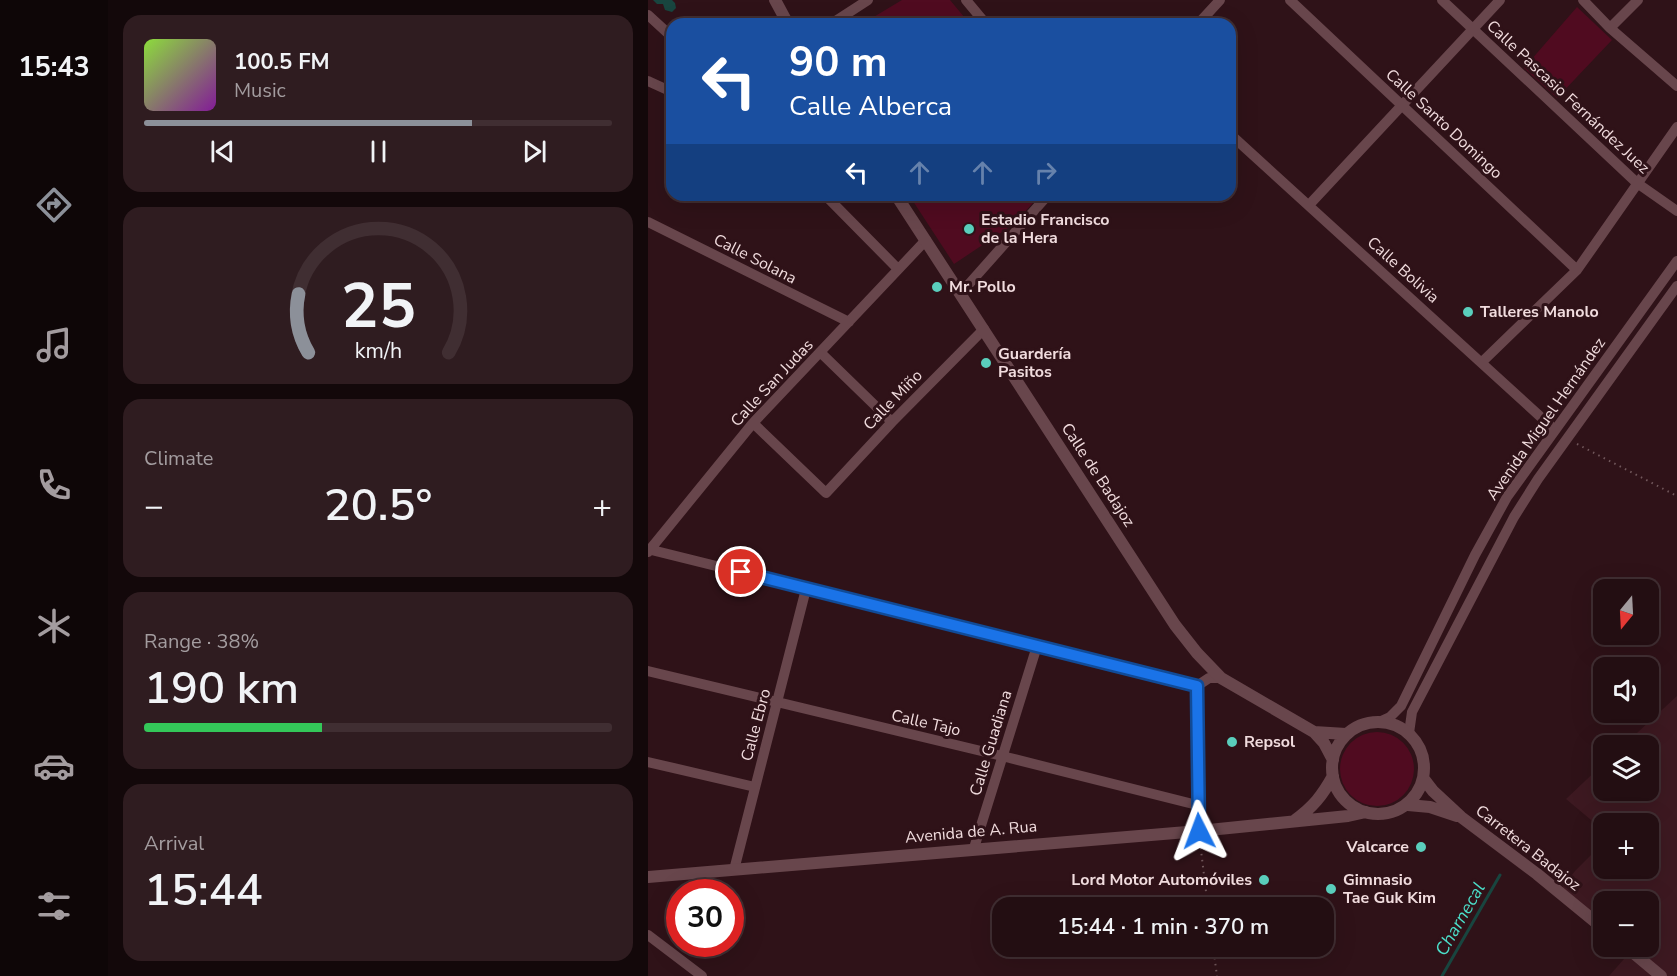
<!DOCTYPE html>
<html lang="en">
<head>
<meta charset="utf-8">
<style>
  body { margin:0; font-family:"Nunito Sans",sans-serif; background:#2f1c20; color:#f1f3f6; height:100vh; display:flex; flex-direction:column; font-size:22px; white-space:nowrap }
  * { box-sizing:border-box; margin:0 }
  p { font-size:20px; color:#a39c9f }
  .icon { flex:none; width:33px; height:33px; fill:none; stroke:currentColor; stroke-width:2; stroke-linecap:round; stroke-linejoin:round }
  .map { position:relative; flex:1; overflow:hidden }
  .side { display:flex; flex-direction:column; gap:15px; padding:15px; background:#13080a; width:540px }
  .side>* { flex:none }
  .top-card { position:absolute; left:18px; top:18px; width:570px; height:183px; border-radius:18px; box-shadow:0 6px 24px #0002,0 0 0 2px #402e32; background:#1a4fa0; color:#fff; overflow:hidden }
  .needle { width:39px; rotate:198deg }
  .fabs { position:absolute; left:945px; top:579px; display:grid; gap:12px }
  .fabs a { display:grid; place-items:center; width:66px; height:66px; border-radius:12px; background:#230e12; box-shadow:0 6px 24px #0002,0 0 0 2px #402e32; font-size:30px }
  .speed { position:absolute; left:18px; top:879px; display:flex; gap:12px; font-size:30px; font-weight:700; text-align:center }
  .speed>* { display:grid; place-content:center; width:78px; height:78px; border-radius:50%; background:#230e12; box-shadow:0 6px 24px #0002,0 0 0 2px #402e32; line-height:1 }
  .speed .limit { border:9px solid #d22; background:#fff; color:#111 }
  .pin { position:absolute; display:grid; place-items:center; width:51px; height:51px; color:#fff; margin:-26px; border:3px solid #fff; border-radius:50%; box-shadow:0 2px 6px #0007 }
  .me { position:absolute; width:66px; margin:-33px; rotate:357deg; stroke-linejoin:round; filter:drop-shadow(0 0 4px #0008) }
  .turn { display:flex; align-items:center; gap:21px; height:126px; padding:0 24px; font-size:27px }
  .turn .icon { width:78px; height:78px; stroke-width:2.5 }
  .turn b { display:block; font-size:42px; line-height:51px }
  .lanes { display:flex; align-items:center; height:57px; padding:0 24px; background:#0003; justify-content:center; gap:30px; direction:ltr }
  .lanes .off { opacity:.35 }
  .big { font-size:45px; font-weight:600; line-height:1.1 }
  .side .widget { flex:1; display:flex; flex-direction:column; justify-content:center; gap:9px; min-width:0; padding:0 21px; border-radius:18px; background:#2f1c20 }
  .side .dial { align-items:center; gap:0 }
  .dial svg { height:156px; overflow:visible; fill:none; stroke:#402e32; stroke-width:7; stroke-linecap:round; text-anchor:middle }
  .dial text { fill:#f1f3f6; stroke:none }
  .song { display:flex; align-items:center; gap:18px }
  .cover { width:72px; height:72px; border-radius:9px; background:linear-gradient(135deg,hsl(90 70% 55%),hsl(290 70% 35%)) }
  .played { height:6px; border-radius:3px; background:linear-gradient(90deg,#8c9099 70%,#402e32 70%) }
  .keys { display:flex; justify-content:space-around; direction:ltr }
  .heat { display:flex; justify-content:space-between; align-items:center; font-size:33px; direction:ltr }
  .charge { height:9px; border-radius:4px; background:linear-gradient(90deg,#34c759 38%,#402e32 0) }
  .trip { position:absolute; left:344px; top:897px; width:342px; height:60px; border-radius:18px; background:#230e12; box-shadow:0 6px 24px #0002,0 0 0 2px #402e32; font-weight:600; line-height:60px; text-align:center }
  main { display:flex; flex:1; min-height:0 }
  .tabs { display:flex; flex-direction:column; width:108px; justify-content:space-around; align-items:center; background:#0e0607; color:#a39c9f }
  .tabs .icon { width:42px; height:42px }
  .tabs .selected { color:#8c9099 }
  .tabs b { font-size:27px; color:#f1f3f6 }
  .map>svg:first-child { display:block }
  .built { fill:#3d1921 }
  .green { fill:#500b20 }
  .water { fill:#18453f }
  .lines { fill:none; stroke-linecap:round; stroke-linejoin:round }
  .stream { stroke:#18453f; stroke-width:3 }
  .path { stroke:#71575b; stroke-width:2; stroke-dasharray:1.5 4.5; stroke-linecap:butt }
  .minor { stroke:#68464c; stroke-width:10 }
  .tertiary { stroke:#68464c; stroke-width:12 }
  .route-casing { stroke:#114b97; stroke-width:15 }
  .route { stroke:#1a73e8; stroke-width:10 }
  .poi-dot { fill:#5acebc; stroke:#2f1218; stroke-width:2 }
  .labels { text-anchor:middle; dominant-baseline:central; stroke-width:6; stroke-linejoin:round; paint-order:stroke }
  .street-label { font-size:16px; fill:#f1dcde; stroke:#2f1218 }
  .poi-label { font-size:16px; font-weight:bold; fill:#f1dcde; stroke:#2f1218; text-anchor:start }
  .water-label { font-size:18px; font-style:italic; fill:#4bddc8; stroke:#2f1218 }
</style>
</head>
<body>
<main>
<nav class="tabs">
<b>15:43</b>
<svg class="icon selected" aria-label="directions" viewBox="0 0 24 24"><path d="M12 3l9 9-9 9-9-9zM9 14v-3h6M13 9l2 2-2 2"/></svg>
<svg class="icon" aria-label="music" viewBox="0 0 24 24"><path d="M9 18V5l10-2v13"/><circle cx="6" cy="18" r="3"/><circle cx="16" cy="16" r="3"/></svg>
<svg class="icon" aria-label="phone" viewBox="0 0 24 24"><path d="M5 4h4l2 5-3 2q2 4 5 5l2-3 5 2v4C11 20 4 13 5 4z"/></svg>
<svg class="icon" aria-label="climate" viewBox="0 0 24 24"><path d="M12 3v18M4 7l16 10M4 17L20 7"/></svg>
<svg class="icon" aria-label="car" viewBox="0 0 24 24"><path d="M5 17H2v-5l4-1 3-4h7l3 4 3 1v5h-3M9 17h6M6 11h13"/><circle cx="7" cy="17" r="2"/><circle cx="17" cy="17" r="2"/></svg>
<svg class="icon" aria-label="filters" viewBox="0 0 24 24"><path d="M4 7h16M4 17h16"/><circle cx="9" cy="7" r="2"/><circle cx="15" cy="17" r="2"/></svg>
</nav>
<section class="side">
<div class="widget">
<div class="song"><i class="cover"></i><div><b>100.5 FM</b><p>Music</p></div></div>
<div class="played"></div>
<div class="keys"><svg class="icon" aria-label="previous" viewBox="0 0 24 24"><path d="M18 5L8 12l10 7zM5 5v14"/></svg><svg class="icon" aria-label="pause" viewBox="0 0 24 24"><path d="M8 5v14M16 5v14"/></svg><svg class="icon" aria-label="next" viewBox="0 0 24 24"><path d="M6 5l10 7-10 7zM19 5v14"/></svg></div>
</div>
<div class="widget dial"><svg viewBox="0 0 100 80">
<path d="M14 69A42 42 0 1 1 86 69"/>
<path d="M14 69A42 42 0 0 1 9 39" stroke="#8c9099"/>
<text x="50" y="56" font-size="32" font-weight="700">25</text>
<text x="50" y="72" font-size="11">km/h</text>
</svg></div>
<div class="widget"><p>Climate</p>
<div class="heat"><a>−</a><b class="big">20.5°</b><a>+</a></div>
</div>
<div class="widget"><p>Range · 38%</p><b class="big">190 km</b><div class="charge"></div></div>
<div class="widget"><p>Arrival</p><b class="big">15:44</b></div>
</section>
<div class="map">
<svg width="1029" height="976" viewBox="0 0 1029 976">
  <rect width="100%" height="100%" fill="#2f1218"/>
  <!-- built -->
  <path class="built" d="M1029 696V976H961L983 951 978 947 1000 946V902H956L955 928 911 892 927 871 955 843 956 868H1000V824H956L955 830 918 799 955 764 956 790H1000V746L976 745Z"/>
  <!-- green -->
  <path class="green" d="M254 0H302L322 24H214Z
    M929 7 964 40 909 98 876 68Z
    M261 195H392L366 224 306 264Z
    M692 769a37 37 0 1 1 74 0a37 37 0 1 1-74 0Z"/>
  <!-- water -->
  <path class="water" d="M5 0H24L27 3 28 8 24 12 17 10 15 4H9Z"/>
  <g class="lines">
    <!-- stream -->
    <path class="stream" d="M794 976 852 875"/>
    <!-- path -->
    <path class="path" d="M929 444 1029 496
      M552 842 560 908
      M565 946 569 976"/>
    <!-- minor -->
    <path class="minor" d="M318 0 338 24
      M642 0 929 270
      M794 0 989 183 1029 211
      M935 0 962 28 1029 86
      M0 15 24 37
      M183 24 220 0
      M550 24 572 0
      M962 28 990 0
      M0 81 24 92
      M582 134 907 430
      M177 195 249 268
      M661 205 852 0
      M0 222 201 322
      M313 293 400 195
      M172 352 244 422
      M834 362 929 270 1029 127
      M105 423 178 493 244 422 336 329
      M0 549 549 686 561 678H573
      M0 552 105 423 278 240
      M0 671 354 756 549 805
      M549 686 551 831
      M731 722 742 717 753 706 827 555 859 497 1029 261
      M761 733 764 712 866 517 890 479 1029 286
      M0 762 107 787
      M326 848 389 646
      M86 870 158 589
      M0 935 54 976"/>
    <!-- tertiary -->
    <path class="tertiary" d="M127 0 140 24
      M248 195 527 625 549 653 573 678 666 732 676 743 685 760
      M684 768a46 46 0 1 1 92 0a46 46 0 1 1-92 0Z
      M666 732 698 734
      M775 778 785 791 813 817 889 874 956 929
      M760 805 782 807 809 816
      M647 820C665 807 674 796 685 776
      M0 877 551 831 700 816 718 812
      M977 946 1013 976"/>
  </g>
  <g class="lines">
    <defs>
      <path id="route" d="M93 572 549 686 551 831"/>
    </defs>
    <!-- route casing -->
    <use href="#route" class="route-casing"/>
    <!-- route -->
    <use href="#route" class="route"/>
  </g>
  <!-- markers -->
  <g class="poi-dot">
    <circle cx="321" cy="229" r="6"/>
    <circle cx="289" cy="287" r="6"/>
    <circle cx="820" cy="312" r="6"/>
    <circle cx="338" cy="363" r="6"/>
    <circle cx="584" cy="742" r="6"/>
    <circle cx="773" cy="847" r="6"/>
    <circle cx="616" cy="880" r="6"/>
    <circle cx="683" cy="889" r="6"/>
  </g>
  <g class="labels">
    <!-- street labels -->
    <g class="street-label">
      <text transform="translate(920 97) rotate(43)">Calle Pascasio Fernández Juez</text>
      <text transform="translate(796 124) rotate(43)">Calle Santo Domingo</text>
      <text transform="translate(107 259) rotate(27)">Calle Solana</text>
      <text transform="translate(755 270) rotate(42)">Calle Bolivia</text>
      <text transform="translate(124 383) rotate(-47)">Calle San Judas</text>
      <text transform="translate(245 400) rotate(-46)">Calle Miño</text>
      <text transform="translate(898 419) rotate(-55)">Avenida Miguel Hernández</text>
      <text transform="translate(450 475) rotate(57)">Calle de Badajoz</text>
      <text transform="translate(278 723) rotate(13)">Calle Tajo</text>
      <text transform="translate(108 725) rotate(-75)">Calle Ebro</text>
      <text transform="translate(343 743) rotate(-73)">Calle Guadiana</text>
      <text transform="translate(323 832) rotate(-5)">Avenida de A. Rua</text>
      <text transform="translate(880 848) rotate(38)">Carretera Badajoz</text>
    </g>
    <!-- poi labels -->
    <g class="poi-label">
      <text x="333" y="220">Estadio Francisco<tspan x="333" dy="18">de la Hera</tspan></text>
      <text x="301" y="287">Mr. Pollo</text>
      <text x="832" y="312">Talleres Manolo</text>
      <text x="350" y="354">Guardería<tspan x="350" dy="18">Pasitos</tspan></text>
      <text x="596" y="742">Repsol</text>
      <text x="761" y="847" text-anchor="end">Valcarce</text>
      <text x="604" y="880" text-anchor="end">Lord Motor Automóviles</text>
      <text x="695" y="880">Gimnasio<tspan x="695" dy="18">Tae Guk Kim</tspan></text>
    </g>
    <!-- water labels -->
    <g class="water-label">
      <text transform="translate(812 919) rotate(-60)">Charnecal</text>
    </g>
  </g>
</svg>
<div class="fabs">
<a><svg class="needle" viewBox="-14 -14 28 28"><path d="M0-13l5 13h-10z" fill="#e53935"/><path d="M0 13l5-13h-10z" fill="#a39c9f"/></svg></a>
<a><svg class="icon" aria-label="sound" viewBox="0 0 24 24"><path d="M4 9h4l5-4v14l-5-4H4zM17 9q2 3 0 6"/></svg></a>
<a><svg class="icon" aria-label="layers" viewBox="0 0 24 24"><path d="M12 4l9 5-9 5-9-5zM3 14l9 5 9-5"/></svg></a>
<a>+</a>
<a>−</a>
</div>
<div class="speed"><div class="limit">30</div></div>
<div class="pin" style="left:93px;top:572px;background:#d93025"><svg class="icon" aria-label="arrive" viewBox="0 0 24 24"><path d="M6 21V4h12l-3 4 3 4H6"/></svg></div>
<svg class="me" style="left:551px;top:831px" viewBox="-20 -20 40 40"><path d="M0-17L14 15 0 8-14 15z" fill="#1a73e8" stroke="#fff" stroke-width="4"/></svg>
<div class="trip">15:44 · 1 min · 370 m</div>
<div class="top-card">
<div class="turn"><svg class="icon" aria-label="left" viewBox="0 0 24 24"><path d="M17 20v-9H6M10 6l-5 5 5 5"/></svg><div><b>90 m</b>Calle Alberca</div></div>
<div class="lanes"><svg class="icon" aria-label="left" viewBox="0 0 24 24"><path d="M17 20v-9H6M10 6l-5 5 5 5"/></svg><svg class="icon off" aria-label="ahead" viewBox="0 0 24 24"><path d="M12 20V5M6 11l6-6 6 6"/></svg><svg class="icon off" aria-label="ahead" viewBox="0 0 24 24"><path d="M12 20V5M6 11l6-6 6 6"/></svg><svg class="icon off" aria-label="right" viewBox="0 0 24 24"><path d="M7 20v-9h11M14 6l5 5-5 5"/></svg></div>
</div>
</div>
</main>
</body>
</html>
